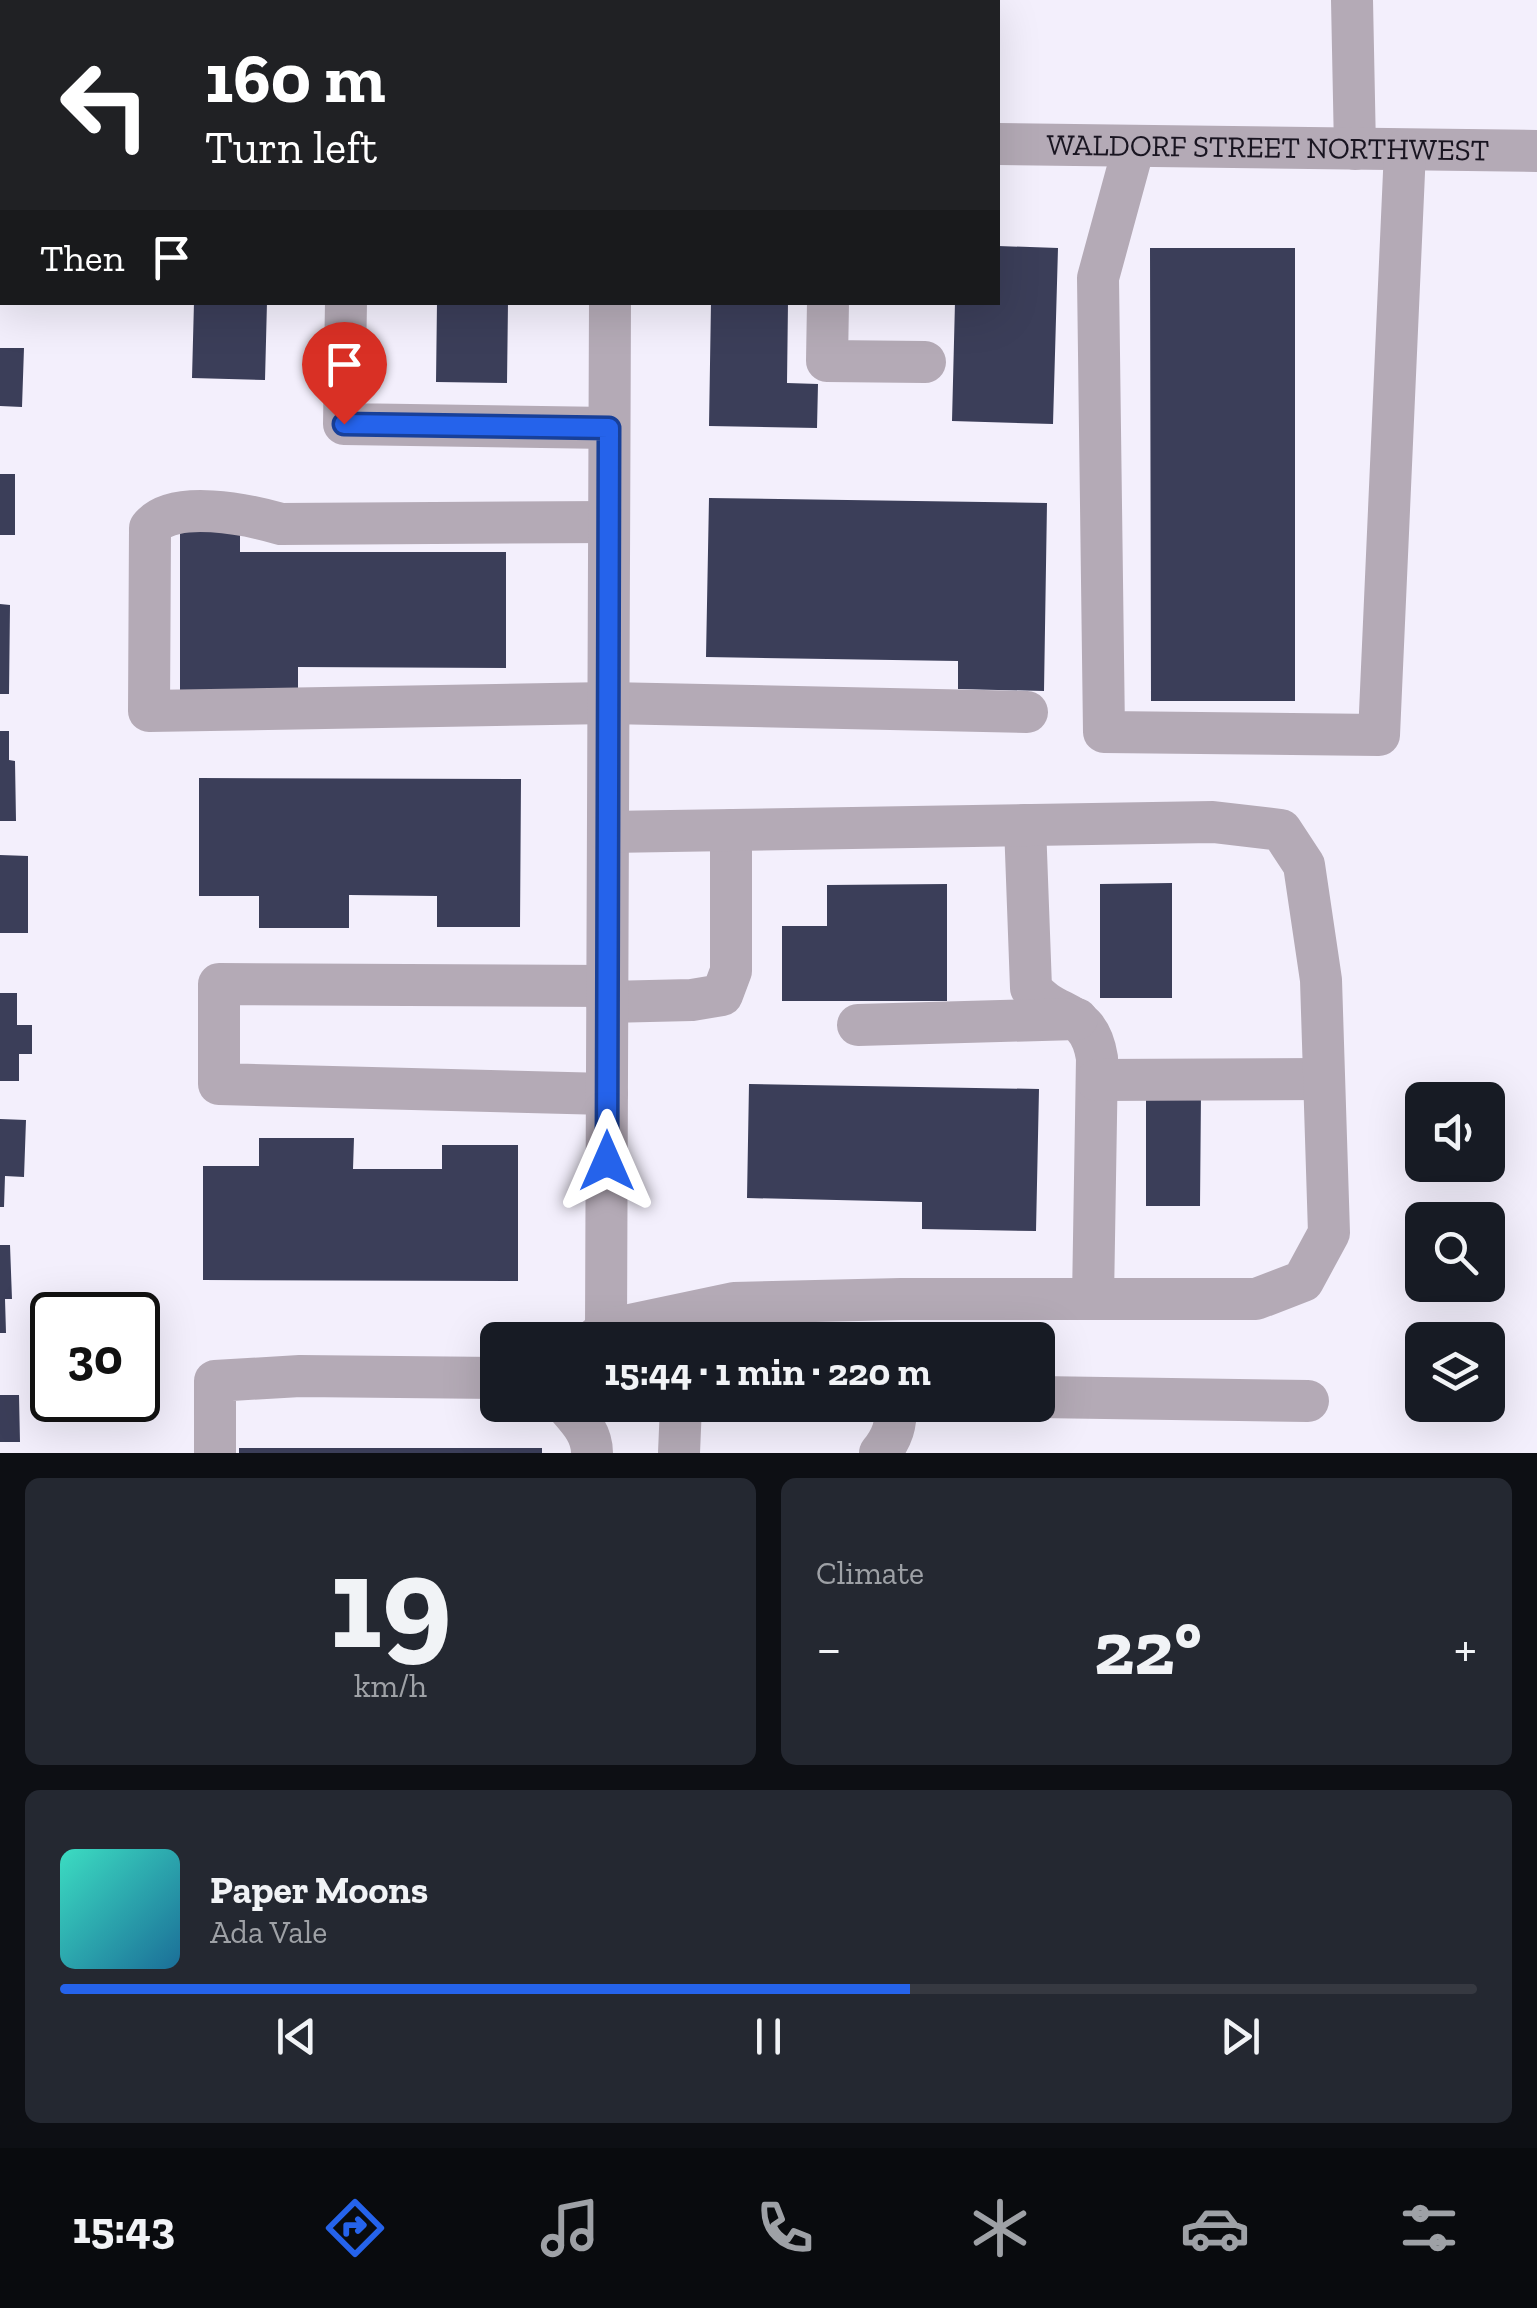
<!DOCTYPE html>
<html lang="en">
<head>
<meta charset="utf-8">
<style>
  body { margin:0; font-family:"Zilla Slab",serif; background:#242831; color:#f1f3f6; height:100vh; display:flex; flex-direction:column; font-size:38px; white-space:nowrap }
  * { box-sizing:border-box; margin:0 }
  p { font-size:32px; color:#9ea1a6 }
  .icon { flex:none; width:55px; height:55px; fill:none; stroke:currentColor; stroke-width:2; stroke-linecap:round; stroke-linejoin:round }
  .map { position:relative; height:1453px; overflow:hidden }
  .side { display:flex; flex-direction:column; gap:25px; padding:25px; background:#0d0f14; flex:1 }
  .side>* { flex:none }
  .top-card { position:absolute; left:0px; top:0px; width:1000px; height:305px; box-shadow:0 10px 40px #0002; background:#202124; color:#fff; overflow:hidden }
  .tools { position:absolute; left:1405px; top:1082px; display:grid; gap:20px }
  .tools a { display:grid; place-items:center; width:100px; height:100px; border-radius:15px; background:#171b24; box-shadow:0 10px 40px #0002; font-size:50px }
  .speed { position:absolute; left:30px; top:1292px; display:flex; gap:20px; font-size:50px; font-weight:700; text-align:center }
  .speed>* { display:grid; place-content:center; width:130px; height:130px; border-radius:50%; background:#171b24; box-shadow:0 10px 40px #0002; line-height:1 }
  .speed .limit { border:5px solid #111; border-radius:15px; background:#fff; color:#111 }
  .pin { position:absolute; display:grid; place-items:center; width:85px; height:85px; color:#fff; margin:-102px -42px; border-radius:50% 50% 50% 0; rotate:-45deg; box-shadow:0 0 10px #0007 }
  .pin .icon { rotate:45deg }
  .me { position:absolute; width:110px; margin:-55px; rotate:0deg; stroke-linejoin:round; filter:drop-shadow(0 0 8px #0008) }
  .turn { display:flex; align-items:center; gap:35px; height:210px; padding:0 40px; font-size:45px }
  .turn .icon { width:130px; height:130px; stroke-width:2.5 }
  .turn b { display:block; font-size:70px; line-height:85px }
  .then { display:flex; align-items:center; height:95px; padding:0 40px; background:#0003; gap:20px; font-size:38px }
  .big { font-size:75px; font-weight:700; line-height:1.1 }
  .side .card { flex:1; display:flex; flex-direction:column; justify-content:center; gap:15px; min-width:0; padding:0 35px; border-radius:15px; background:#242831 }
  .side .dial { align-items:center; gap:0 }
  .dial b { font-size:130px; line-height:1 }
  .song { display:flex; align-items:center; gap:30px }
  .cover { width:120px; height:120px; border-radius:15px; background:linear-gradient(135deg,hsl(170 70% 55%),hsl(200 70% 35%)) }
  .played { height:10px; border-radius:5px; background:linear-gradient(90deg,#2563eb 60%,#363941 60%) }
  .keys { display:flex; justify-content:space-around; direction:ltr }
  .heat { display:flex; justify-content:space-between; align-items:center; font-size:55px; direction:ltr }
  .side .tiles { flex:1; display:grid; gap:25px; grid-template-columns:1fr 1fr }
  .card:last-child { grid-column:span 2 }
  .trip { position:absolute; left:480px; top:1322px; width:575px; height:100px; border-radius:15px; background:#171b24; box-shadow:0 10px 40px #0002; font-weight:700; line-height:100px; text-align:center }
  .tab-bar { display:flex; height:160px; justify-content:space-around; align-items:center; background:#090b0e; color:#9ea1a6 }
  .tab-bar .icon { width:70px; height:70px }
  .tab-bar .current { color:#2563eb }
  .tab-bar b { font-size:45px; color:#f1f3f6 }
  .map>svg:first-child { display:block }
  .building { fill:#3b3e59 }
  .lines { fill:none; stroke-linecap:round; stroke-linejoin:round }
  .path { stroke:#9f9ba8; stroke-width:5; stroke-dasharray:8 8; stroke-linecap:butt }
  .minor { stroke:#b4aab6; stroke-width:42 }
  .route-casing { stroke:#184099; stroke-width:25 }
  .route { stroke:#2563eb; stroke-width:18 }
  .labels { text-anchor:middle; dominant-baseline:central; stroke-width:10; stroke-linejoin:round; paint-order:stroke }
  .street-label { font-size:30px; fill:#191521; stroke:#f3effc }
</style>
</head>
<body>
<div class="map">
<svg width="1537" height="1453" viewBox="0 0 1537 1453">
  <rect width="100%" height="100%" fill="#f3effc"/>
  <!-- building -->
  <path class="building" d="M998 246 1058 248 1053 424 952 421 955 302H998Z
    M1150 248H1295V701H1151Z
    M194 302H267L265 380 192 378Z
    M437 302H508L507 383 436 382Z
    M711 302H788L787 383 818 384 817 428 709 426Z
    M0 348H24L22 407 0 406Z
    M0 474H15V535H0Z
    M709 498 1047 503 1044 691 958 689V661L706 657Z
    M180 524H240V552H506V668L298 667V690H180Z
    M0 604 10 605 9 694H0Z
    M0 731H9V760L15 761 16 821H0Z
    M199 778 521 779 520 927H437V896L349 895V928H259V896H199Z
    M0 855 28 856V933H0Z
    M1172 883V998H1100V884Z
    M947 884V1001H782V926H827V885Z
    M0 993H17V1025H32V1054H19V1081H0Z
    M749 1084 1039 1089 1036 1231 922 1229V1202L747 1198Z
    M1146 1092H1201L1200 1206H1146Z
    M0 1119 26 1120 24 1177 5 1176 4 1207H0Z
    M259 1138H354L353 1169H442V1145H518V1281L203 1280V1166H259Z
    M0 1245H10L12 1299H5L6 1333H0Z
    M0 1395H19L20 1442H0Z
    M239 1448H542V1453H239Z"/>
  <g class="lines">
    <!-- path -->
    <path class="path" d="M271 2V0"/>
    <!-- minor -->
    <g class="minor">
      <path d="M1352 0 1355 149"/>
      <path d="M916 2 917 0"/>
      <path d="M0 126H2"/>
      <path id="s1" d="M998 144 1537 151"/>
      <path d="M1134 146 1098 278 1104 732 1379 735 1405 150"/>
      <path d="M346 302 344 424 609 428"/>
      <path d="M828 302 827 361 925 362"/>
      <path d="M609 522 281 524C250 515 172 498 150 528L149 711 608 703 1027 712"/>
      <path d="M1025 825 1031 988C1054 1020 1089 1006 1097 1058L1093 1299"/>
      <path d="M607 1002 692 1000 722 995 731 971V830"/>
      <path d="M858 1025 1077 1019"/>
      <path d="M1097 1080 1324 1079"/>
      <path d="M607 1094 219 1084V984L608 986"/>
      <path d="M606 1330 610 302"/>
      <path d="M594 1340 606 1330 734 1303 901 1299H1256L1303 1281 1329 1233 1321 980 1304 865 1281 830 1213 822 608 832"/>
      <path d="M1038 1397 1308 1401"/>
      <path d="M566 1405C579 1420 592 1433 592 1453"/>
      <path d="M215 1453V1381L300 1376 498 1378"/>
      <path d="M679 1453 681 1405"/>
      <path d="M880 1453C893 1437 896 1425 896 1405"/>
    </g>
  </g>
  <g class="lines">
    <defs>
      <path id="route" d="M344 424 609 428 607 1161"/>
    </defs>
    <!-- route casing -->
    <use href="#route" class="route-casing"/>
    <!-- route -->
    <use href="#route" class="route"/>
  </g>
  <g class="labels">
    <!-- street labels -->
    <g class="street-label">
      <text stroke="none"><textPath href="#s1" startOffset="270">WALDORF STREET NORTHWEST</textPath></text>
    </g>
  </g>
</svg>
<div class="tools">
<a><svg class="icon" aria-label="sound" viewBox="0 0 24 24"><path d="M4 9h4l5-4v14l-5-4H4zM17 9q2 3 0 6"/></svg></a>
<a><svg class="icon" aria-label="search" viewBox="0 0 24 24"><circle cx="10" cy="10" r="6"/><path d="M15 15l6 6"/></svg></a>
<a><svg class="icon" aria-label="layers" viewBox="0 0 24 24"><path d="M12 4l9 5-9 5-9-5zM3 14l9 5 9-5"/></svg></a>
</div>
<div class="speed"><div class="limit">30</div></div>
<div class="pin" style="left:344px;top:424px;background:#d93025"><svg class="icon" aria-label="arrive" viewBox="0 0 24 24"><path d="M6 21V4h12l-3 4 3 4H6"/></svg></div>
<svg class="me" style="left:607px;top:1161px" viewBox="-20 -20 40 40"><path d="M0-17L14 15 0 8-14 15z" fill="#2563eb" stroke="#fff" stroke-width="4"/></svg>
<div class="trip">15:44 · 1 min · 220 m</div>
<div class="top-card">
<div class="turn"><svg class="icon" aria-label="left" viewBox="0 0 24 24"><path d="M17 20v-9H6M10 6l-5 5 5 5"/></svg><div><b>160 m</b>Turn left</div></div>
<div class="then">Then<svg class="icon" aria-label="arrive" viewBox="0 0 24 24"><path d="M6 21V4h12l-3 4 3 4H6"/></svg></div>
</div>
</div>
<section class="side">
<div class="tiles">
<div class="card dial"><b>19</b><p>km/h</p></div>
<div class="card"><p>Climate</p>
<div class="heat"><a>−</a><b class="big">22°</b><a>+</a></div>
</div>
<div class="card">
<div class="song"><i class="cover"></i><div><b>Paper Moons</b><p>Ada Vale</p></div></div>
<div class="played"></div>
<div class="keys"><svg class="icon" aria-label="previous" viewBox="0 0 24 24"><path d="M18 5L8 12l10 7zM5 5v14"/></svg><svg class="icon" aria-label="pause" viewBox="0 0 24 24"><path d="M8 5v14M16 5v14"/></svg><svg class="icon" aria-label="next" viewBox="0 0 24 24"><path d="M6 5l10 7-10 7zM19 5v14"/></svg></div>
</div>
</div>
</section>
<nav class="tab-bar">
<b>15:43</b>
<svg class="icon current" aria-label="directions" viewBox="0 0 24 24"><path d="M12 3l9 9-9 9-9-9zM9 14v-3h6M13 9l2 2-2 2"/></svg>
<svg class="icon" aria-label="music" viewBox="0 0 24 24"><path d="M9 18V5l10-2v13"/><circle cx="6" cy="18" r="3"/><circle cx="16" cy="16" r="3"/></svg>
<svg class="icon" aria-label="phone" viewBox="0 0 24 24"><path d="M5 4h4l2 5-3 2q2 4 5 5l2-3 5 2v4C11 20 4 13 5 4z"/></svg>
<svg class="icon" aria-label="climate" viewBox="0 0 24 24"><path d="M12 3v18M4 7l16 10M4 17L20 7"/></svg>
<svg class="icon" aria-label="car" viewBox="0 0 24 24"><path d="M5 17H2v-5l4-1 3-4h7l3 4 3 1v5h-3M9 17h6M6 11h13"/><circle cx="7" cy="17" r="2"/><circle cx="17" cy="17" r="2"/></svg>
<svg class="icon" aria-label="filters" viewBox="0 0 24 24"><path d="M4 7h16M4 17h16"/><circle cx="9" cy="7" r="2"/><circle cx="15" cy="17" r="2"/></svg>
</nav>
</body>
</html>
